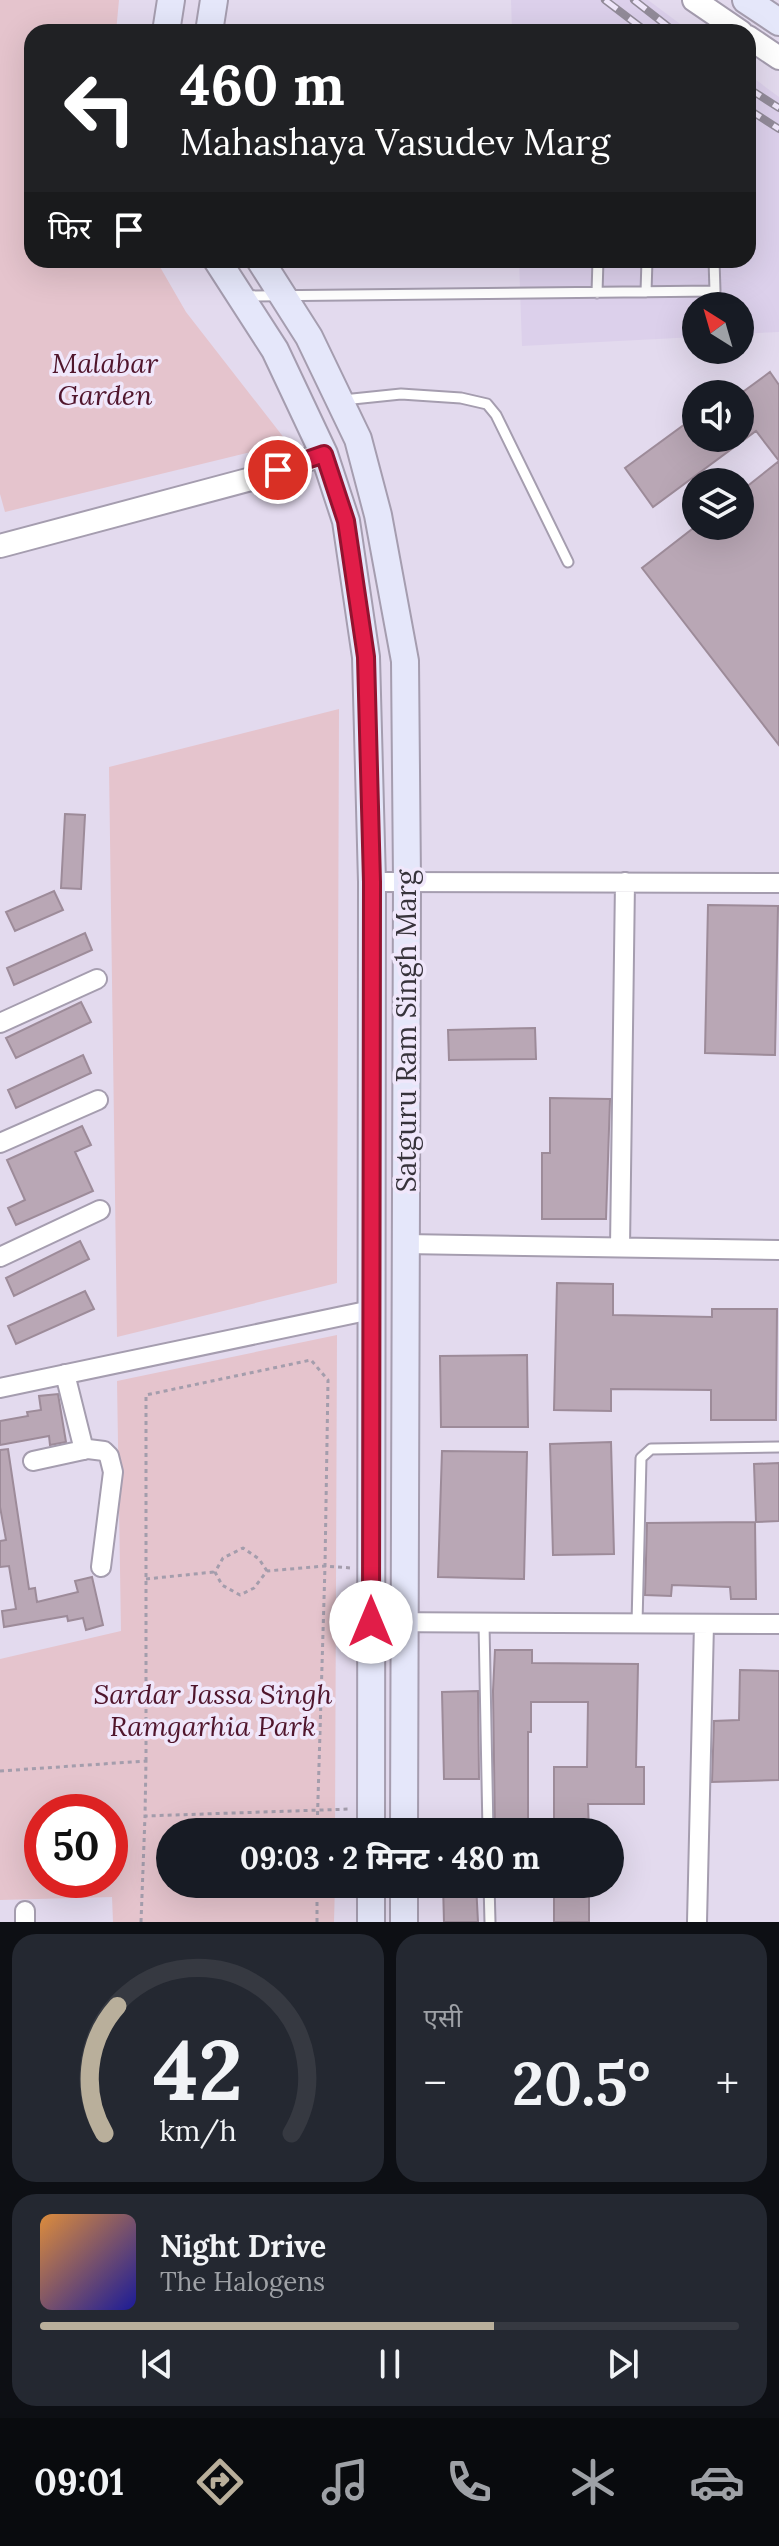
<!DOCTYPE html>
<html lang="hi">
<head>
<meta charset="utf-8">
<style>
  body { margin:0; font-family:Lora,"Noto Sans Devanagari",serif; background:#242831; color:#f1f3f6; height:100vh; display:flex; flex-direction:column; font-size:30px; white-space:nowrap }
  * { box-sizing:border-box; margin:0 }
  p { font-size:26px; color:#9ea1a6 }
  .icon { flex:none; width:44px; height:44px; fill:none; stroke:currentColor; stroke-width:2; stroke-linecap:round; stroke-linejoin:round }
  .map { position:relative; height:1922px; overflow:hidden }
  .panel { display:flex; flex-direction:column; gap:12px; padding:12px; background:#0d0f14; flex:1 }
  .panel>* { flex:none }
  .banner { position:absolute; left:24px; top:24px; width:732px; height:244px; border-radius:24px; box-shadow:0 8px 32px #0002; background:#202124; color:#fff; overflow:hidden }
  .needle { width:52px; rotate:323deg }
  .tools { position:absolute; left:682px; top:292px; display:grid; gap:16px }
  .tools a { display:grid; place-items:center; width:72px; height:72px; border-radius:50%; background:#171b24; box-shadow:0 8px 32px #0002; font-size:40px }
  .speed { position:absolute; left:24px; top:1794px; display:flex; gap:16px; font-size:40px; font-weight:700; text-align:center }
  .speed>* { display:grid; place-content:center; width:104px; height:104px; border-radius:50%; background:#171b24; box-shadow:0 8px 32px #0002; line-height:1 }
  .speed .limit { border:12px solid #d22; background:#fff; color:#111 }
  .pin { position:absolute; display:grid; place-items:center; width:68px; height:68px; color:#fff; margin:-34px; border:4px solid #fff; border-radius:50%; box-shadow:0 2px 8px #0007 }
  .me { position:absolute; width:88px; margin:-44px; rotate:0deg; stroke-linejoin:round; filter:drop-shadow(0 0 6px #0008) }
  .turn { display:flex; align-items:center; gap:28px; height:168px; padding:0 24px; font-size:36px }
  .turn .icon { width:104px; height:104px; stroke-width:2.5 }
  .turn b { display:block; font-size:56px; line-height:68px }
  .then { display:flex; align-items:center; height:76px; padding:0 24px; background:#0003; gap:16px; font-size:30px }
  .big { font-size:60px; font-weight:700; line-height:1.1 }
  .panel .card { flex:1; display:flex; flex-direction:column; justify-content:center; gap:12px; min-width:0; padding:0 28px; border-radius:24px; background:#242831 }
  .panel .dial { align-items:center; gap:0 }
  .dial svg { height:208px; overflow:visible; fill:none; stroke:#363941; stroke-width:7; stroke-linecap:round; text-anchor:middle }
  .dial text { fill:#f1f3f6; stroke:none }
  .song { display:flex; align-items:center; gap:24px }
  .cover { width:96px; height:96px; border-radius:12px; background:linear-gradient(135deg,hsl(30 70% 55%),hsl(240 70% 35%)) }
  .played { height:8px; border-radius:4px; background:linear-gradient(90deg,#b9af9b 65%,#363941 65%) }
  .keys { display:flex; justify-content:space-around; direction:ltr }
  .heat { display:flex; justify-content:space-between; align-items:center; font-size:44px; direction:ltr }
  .panel .tiles { flex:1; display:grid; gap:12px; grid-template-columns:1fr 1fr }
  .card:last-child { grid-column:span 2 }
  .trip { position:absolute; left:156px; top:1818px; width:468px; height:80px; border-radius:40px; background:#171b24; box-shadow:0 8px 32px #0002; font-weight:700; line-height:80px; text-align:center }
  .menu { display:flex; height:128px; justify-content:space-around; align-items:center; background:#090b0e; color:#9ea1a6 }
  .menu .icon { width:56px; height:56px }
  .menu .on { color:#b9af9b }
  .menu b { font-size:36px; color:#f1f3f6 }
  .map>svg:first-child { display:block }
  .built { fill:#dcd0eb }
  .green { fill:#e5c4cd; fill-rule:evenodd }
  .building { fill:#b9a7b5; stroke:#9d8b99; stroke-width:2 }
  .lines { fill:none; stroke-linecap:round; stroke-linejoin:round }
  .service-casing { stroke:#a59daf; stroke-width:13 }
  .minor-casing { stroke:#a59daf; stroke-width:22 }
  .tertiary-casing { stroke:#a59daf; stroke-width:26 }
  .secondary-casing { stroke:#a59daf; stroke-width:30 }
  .path { stroke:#a49dac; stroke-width:3; stroke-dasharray:4 4; stroke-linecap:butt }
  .service { stroke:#fff; stroke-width:9 }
  .minor { stroke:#fff; stroke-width:18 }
  .tertiary { stroke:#fff; stroke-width:22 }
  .secondary { stroke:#e5e7fa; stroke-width:26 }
  .rail-casing { stroke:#928b99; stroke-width:8 }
  .rail { stroke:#f0e7fb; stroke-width:5; stroke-dasharray:15; stroke-linecap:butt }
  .route-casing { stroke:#92132f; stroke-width:20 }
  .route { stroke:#e11d48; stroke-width:14 }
  .labels { text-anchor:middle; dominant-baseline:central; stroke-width:7; stroke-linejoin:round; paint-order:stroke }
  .park-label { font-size:28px; font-style:italic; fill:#50152c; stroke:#f0e7fb }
  .street-label { font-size:28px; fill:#37333b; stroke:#f0e7fb }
</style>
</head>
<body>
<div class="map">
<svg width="779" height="1922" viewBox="0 0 779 1922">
  <rect width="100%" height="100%" fill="#e3daee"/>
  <!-- built -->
  <path class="built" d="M511 0H648L691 32H512Z
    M748 74 779 97V332L740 334V306H696V337L522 346 519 260H748Z"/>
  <!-- green -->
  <path class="green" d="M0 0H119L116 32H32V260H156L186 312 288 443 5 512 0 494Z
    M339 709 337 1283 117 1337 109 767Z
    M337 1335 335 1832H170V1884H335L334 1922H113L112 1897 0 1900V1659L121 1631 117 1381ZM42 1812H110V1880H42Z"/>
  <!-- building -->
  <path class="building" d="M770 372 779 385V745L642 568 696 526H740V492L779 461 756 431 653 507 625 468 696 416V438H740V394Z
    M65 814 85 815 81 889 61 888Z
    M54 891 63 910 15 931 6 912Z
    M708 905 778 906 775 1055 705 1053Z
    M85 933 92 950 14 985 7 968Z
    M81 1002 91 1022 16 1058 6 1038Z
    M535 1028 536 1059 449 1060 448 1030Z
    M83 1055 91 1073 16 1108 8 1090Z
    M550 1098 610 1099 606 1219H542V1153H550Z
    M82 1126 91 1145 75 1152 93 1191 16 1225 8 1208 25 1200 7 1160Z
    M80 1241 89 1259 14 1296 6 1278Z
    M557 1283 613 1284V1315L712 1317V1309H777L776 1420H711V1390L611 1389V1411L554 1410Z
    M85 1291 94 1309 16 1344 8 1326Z
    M527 1355 528 1427H441L440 1356Z
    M58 1394 66 1442 50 1445 49 1436 0 1445V1421L28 1416 27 1412 41 1410 39 1396Z
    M611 1442 614 1554 553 1555 550 1444Z
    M8 1449 29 1589 35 1588 37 1602 78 1592 75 1581 92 1577 103 1625 86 1630 83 1618 68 1621 67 1616 4 1627 2 1611 16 1609 9 1566 0 1567V1541L6 1540 0 1507V1450Z
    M442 1451 527 1452 524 1579 438 1577Z
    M779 1463V1521L756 1522 754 1464Z
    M755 1522 756 1599H731L730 1587 672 1585 671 1596 645 1595 647 1523Z
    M495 1650H532V1663L638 1664 636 1767H644V1804H588L589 1832H554V1767H587L588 1702H531V1732H528V1832H495L493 1691Z
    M740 1670 779 1671V1780L712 1782 714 1721 739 1720Z
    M478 1691 479 1779H444L442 1692Z
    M443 1884H476L478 1922H444Z
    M554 1884H589V1922H554Z"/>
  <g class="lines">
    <defs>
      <path id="service" d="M646 292 647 260
        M597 293 598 260
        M243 296 715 291 714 260
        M343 400 401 394 461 398 487 404 496 415 568 562
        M484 1623 488 1832
        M637 1624 641 1458 651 1449 779 1447
        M489 1884 490 1922"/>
      <path id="minor" d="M372 882 779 883
        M0 1023 97 979
        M0 1143 98 1100
        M405 1244 779 1250
        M620 1247 625 882
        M0 1257 100 1210
        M65 1374 84 1450
        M0 1388 371 1310
        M33 1461 88 1449 104 1451 109 1456 113 1472 101 1567
        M371 1622 779 1624
        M25 1922V1911
        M697 1922 704 1624"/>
      <path id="tertiary" d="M694 0 741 32
        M748 37 779 58
        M0 546 255 478 324 454"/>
      <path id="secondary" d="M746 0 779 22
        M166 32 171 0
        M209 32 214 0
        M217 260 275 350 324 454 346 521 366 657 372 882 371 1832
        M260 260 309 337 358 439 378 515 405 661 407 880 404 1832
        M371 1884V1922
        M404 1884V1922"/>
    </defs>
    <!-- service casing -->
    <use href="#service" class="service-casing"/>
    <!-- minor casing -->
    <use href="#minor" class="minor-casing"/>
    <!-- tertiary casing -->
    <use href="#tertiary" class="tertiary-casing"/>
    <!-- secondary casing -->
    <use href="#secondary" class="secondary-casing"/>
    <!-- path -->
    <path class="path" d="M267 1571 259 1559 243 1548 223 1558 215 1572 222 1585 240 1595 254 1588 267 1571 325 1566 317 1832
      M146 1579 214 1572
      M146 1761V1395L311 1360 328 1380 325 1566 351 1568
      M0 1771 146 1761 145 1816 351 1809
      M141 1922 145 1816
      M317 1922V1884"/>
    <!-- service -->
    <use href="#service" class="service"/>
    <!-- minor -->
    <use href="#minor" class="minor"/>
    <!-- tertiary -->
    <use href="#tertiary" class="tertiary"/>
    <!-- secondary -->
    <use href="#secondary" class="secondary"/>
    <defs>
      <path id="rail" d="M605 0 647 32
        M634 0 675 32
        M748 88 779 108
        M748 109 779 129"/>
    </defs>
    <!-- rail casing -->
    <use href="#rail" class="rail-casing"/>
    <!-- rail -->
    <use href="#rail" class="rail"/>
  </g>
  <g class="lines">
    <defs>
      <path id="route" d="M278 470 324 454 346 521 366 657 372 882 371 1622"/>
    </defs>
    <!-- route casing -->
    <use href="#route" class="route-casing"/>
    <!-- route -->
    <use href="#route" class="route"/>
  </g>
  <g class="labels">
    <!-- park labels -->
    <g class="park-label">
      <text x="105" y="363">Malabar<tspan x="105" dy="32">Garden</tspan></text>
      <text x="213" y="1694">Sardar Jassa Singh<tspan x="213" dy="32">Ramgarhia Park</tspan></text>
    </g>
    <!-- street labels -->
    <g class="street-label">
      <text transform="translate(406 1031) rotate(-90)">Satguru Ram Singh Marg</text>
    </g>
  </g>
</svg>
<div class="tools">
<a><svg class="needle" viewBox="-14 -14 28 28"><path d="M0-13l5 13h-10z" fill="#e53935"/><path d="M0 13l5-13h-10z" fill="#9ea1a6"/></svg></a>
<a><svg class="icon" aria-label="sound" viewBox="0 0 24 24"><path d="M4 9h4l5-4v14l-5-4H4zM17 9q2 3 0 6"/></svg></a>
<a><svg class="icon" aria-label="layers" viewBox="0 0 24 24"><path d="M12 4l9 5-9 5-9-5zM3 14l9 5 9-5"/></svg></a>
</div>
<div class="speed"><div class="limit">50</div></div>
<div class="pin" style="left:278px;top:470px;background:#d93025"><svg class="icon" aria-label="arrive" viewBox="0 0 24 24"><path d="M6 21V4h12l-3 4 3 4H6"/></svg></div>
<svg class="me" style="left:371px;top:1622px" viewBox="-20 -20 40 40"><circle r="19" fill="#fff"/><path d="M0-13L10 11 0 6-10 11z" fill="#e11d48"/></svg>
<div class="trip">09:03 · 2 मिनट · 480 m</div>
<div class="banner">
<div class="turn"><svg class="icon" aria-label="left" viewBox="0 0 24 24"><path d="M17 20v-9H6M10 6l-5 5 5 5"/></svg><div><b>460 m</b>Mahashaya Vasudev Marg</div></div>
<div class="then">फिर<svg class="icon" aria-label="arrive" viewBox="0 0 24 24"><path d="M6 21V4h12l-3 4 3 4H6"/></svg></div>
</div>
</div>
<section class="panel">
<div class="tiles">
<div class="card dial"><svg viewBox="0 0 100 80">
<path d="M14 69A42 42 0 1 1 86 69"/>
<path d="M14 69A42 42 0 0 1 19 20" stroke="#b9af9b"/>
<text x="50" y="56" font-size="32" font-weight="700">42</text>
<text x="50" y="72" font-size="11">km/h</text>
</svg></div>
<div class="card"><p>एसी</p>
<div class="heat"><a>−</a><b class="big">20.5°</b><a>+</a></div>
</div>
<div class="card">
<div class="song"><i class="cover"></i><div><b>Night Drive</b><p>The Halogens</p></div></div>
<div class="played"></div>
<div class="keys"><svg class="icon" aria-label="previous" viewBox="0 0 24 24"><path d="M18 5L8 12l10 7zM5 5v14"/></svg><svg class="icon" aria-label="pause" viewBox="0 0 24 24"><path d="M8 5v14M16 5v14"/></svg><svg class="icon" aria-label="next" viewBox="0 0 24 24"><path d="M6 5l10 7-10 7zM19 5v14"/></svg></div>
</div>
</div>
</section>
<nav class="menu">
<b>09:01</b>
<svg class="icon on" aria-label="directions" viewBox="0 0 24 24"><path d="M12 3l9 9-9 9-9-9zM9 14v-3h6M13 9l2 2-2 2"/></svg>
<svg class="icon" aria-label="music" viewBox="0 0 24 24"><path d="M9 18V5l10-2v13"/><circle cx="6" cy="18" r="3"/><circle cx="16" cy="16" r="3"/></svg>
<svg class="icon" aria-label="phone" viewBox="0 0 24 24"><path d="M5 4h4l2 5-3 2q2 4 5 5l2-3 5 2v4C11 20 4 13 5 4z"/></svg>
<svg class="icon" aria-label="climate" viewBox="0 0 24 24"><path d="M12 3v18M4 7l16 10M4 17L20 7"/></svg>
<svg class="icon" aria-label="car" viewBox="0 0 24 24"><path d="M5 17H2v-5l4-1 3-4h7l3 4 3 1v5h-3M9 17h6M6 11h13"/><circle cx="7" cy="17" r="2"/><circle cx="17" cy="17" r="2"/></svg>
</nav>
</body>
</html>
